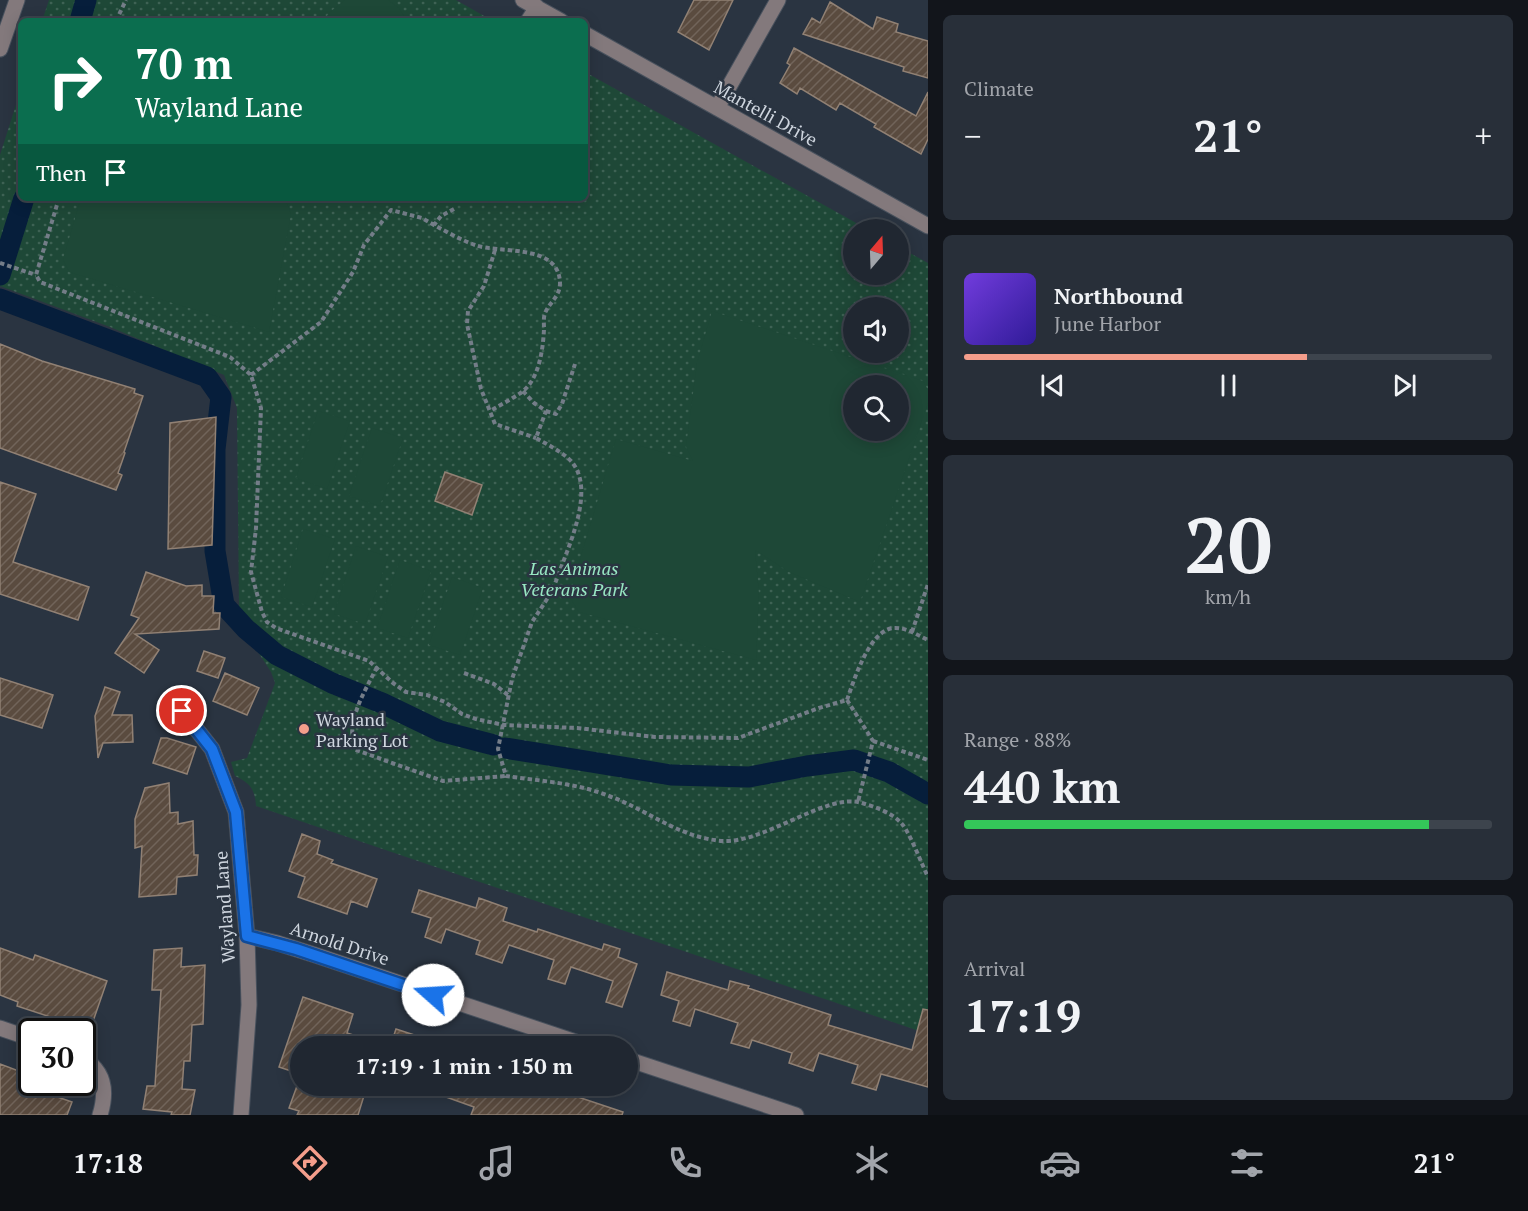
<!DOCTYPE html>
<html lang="en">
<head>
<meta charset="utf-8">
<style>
  body { margin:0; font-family:"PT Serif",serif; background:#282f39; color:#f1f3f6; height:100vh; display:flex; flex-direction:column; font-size:22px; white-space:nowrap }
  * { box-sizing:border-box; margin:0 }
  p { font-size:20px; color:#a2a5ab }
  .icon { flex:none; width:33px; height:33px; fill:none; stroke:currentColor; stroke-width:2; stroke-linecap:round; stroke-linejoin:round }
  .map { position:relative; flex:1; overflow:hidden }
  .side { display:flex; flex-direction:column; gap:15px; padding:15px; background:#12151b; width:600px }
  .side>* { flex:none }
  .top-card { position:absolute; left:18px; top:18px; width:570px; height:183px; border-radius:9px; box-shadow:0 3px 15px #0003,0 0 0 2px #3d444d; background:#0b6e4f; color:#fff; overflow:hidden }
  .needle { width:39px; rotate:19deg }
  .tools { position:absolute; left:843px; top:219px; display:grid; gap:12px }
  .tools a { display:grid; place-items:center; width:66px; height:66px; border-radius:50%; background:#202731; box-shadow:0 3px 15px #0003,0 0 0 2px #3d444d; font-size:30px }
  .speed { position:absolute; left:18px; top:1018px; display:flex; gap:12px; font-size:30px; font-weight:700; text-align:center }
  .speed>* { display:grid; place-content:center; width:78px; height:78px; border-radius:50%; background:#202731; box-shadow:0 3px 15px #0003,0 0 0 2px #3d444d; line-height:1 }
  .speed .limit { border:3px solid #111; border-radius:9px; background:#fff; color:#111 }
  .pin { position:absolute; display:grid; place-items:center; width:51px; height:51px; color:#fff; margin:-26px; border:3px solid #fff; border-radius:50%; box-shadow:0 2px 6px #0007 }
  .me { position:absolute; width:66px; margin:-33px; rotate:289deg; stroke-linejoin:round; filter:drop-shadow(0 0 4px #0008) }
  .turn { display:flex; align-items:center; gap:21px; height:126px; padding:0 18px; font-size:27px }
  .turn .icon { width:78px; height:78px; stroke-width:2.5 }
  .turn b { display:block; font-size:42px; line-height:51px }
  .then { display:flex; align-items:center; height:57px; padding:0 18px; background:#0003; gap:12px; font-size:22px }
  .big { font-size:45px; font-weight:700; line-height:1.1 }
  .side .widget { flex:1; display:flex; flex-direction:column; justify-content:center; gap:9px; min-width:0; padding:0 21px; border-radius:9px; background:#282f39 }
  .side .dial { align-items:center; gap:0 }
  .dial b { font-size:78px; line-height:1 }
  .song { display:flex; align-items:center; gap:18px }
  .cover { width:72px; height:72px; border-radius:9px; background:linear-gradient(135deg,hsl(260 70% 55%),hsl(250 70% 35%)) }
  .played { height:6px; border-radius:3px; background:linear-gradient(90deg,#f49d8b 65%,#3d444d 65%) }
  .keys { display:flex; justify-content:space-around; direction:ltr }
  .heat { display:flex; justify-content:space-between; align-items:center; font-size:33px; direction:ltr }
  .charge { height:9px; border-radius:4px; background:linear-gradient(90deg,#34c759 88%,#3d444d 0) }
  .trip { position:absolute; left:290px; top:1036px; width:348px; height:60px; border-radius:30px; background:#202731; box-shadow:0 3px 15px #0003,0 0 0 2px #3d444d; font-weight:700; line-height:60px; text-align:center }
  .dock { display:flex; height:96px; justify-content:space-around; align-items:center; background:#0d1014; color:#a2a5ab }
  .dock .icon { width:42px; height:42px }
  .dock .active { color:#f49d8b }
  .dock b { font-size:27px; color:#f1f3f6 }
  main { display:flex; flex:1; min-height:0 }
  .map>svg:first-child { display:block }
  .park { fill:url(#park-dots); fill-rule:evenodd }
  .garden { fill:#1e4837; fill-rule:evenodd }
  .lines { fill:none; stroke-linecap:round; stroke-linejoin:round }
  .canal { stroke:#061e3b; stroke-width:21 }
  .building { fill:url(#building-hatch); stroke:#918174; stroke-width:1.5 }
  .minor-casing { stroke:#48515d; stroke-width:17 }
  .path { stroke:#747d88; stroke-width:4; stroke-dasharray:4.5 3; stroke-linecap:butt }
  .minor { stroke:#83797c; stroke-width:15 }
  .route-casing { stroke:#114b97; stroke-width:15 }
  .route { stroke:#1a73e8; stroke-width:10 }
  .poi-dot { fill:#f49d8b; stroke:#2a3441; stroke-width:2 }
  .labels { text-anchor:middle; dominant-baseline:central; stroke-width:5; stroke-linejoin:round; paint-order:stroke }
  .street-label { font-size:18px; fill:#cfd6df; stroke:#2a3441 }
  .park-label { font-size:18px; font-style:italic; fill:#98e7c3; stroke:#2a3441 }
  .poi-label { font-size:18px; fill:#cfd6df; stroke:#2a3441; text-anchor:start }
</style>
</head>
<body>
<main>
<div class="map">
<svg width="928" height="1115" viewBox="0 0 928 1115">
  <defs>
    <pattern id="park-dots" width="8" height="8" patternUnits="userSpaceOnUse" patternTransform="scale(1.5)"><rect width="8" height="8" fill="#1e4837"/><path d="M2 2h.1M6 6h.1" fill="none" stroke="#3e6254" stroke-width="1.8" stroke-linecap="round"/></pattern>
    <pattern id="building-hatch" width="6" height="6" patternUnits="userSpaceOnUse" patternTransform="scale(1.5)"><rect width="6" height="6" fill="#5a4b3f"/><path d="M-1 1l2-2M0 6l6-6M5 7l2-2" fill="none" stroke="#71645a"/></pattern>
  </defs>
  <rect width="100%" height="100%" fill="#2a3441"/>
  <!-- park -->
  <path class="park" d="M49 0H456L493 21H42Z
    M585 72 867 229 854 230V274H898L899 247 928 263V1034L256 806C255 789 250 783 235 776L231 762 247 758 275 683 271 672 249 638 239 609 237 408 224 375 110 327 0 286V155L21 89V198H585ZM854 308H898V352H854ZM854 386H898V430H854Z"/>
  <!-- garden -->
  <path class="garden" d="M345 0H388L399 8 407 21H323L330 12Z
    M81 198H285L291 214 269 332 69 272 63 259Z
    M712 311 923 381 928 390V403L860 602 789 572 755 550 759 594 756 660 579 612 569 596 616 439 693 461 686 447 697 363ZM854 386H898V430H854Z
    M318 411 350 421 327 489 296 478Z
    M372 428 403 438 380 506 349 496Z
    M303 529 335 539 312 607 281 597Z
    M356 546 388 557 365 624 334 614Z
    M400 560 431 571 408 638 377 628Z
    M452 577 483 588 460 655 429 645Z"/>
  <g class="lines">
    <!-- canal -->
    <path class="canal" d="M80 21 86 0
      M0 275 24 198
      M0 299 207 377 221 397 215 449V551L224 605 246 629 277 655 332 683 382 703 440 731 494 745
      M505 748 671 775 749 777 807 766 854 760 889 772 928 794"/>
  </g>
  <!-- building -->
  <path class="building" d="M694 0H733L709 50 678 32Z
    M830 2 873 29 877 17 898 24 896 32 928 41V78L903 71 904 67 803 34 812 18 820 23Z
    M794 48 916 116 928 92V139L921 154 874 127 876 124 840 103 836 110 800 88 797 94 780 83 790 65 787 63Z
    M0 344 42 361 135 389 134 393 143 396 124 452 125 453 118 473 122 475 116 490 0 448Z
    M216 417 212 545 168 549 170 423Z
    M445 472 482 485 472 515 435 501Z
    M0 482 36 494 13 562 89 587 78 620 0 594Z
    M146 572 186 586 202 585V596H214L213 613H220L219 629 135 634 159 650 144 673 115 653 139 618 131 615Z
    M204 651 225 658 218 678 197 671Z
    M225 673 259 688 247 715 213 701Z
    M0 678 53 695 42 728 0 715Z
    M105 687 120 692 112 715H132L133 742 103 743 98 758 95 716Z
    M161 738H167L196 747 187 774 153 763Z
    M169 783 170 813 178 812V824L193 821 194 855H198L197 875 177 877 176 894 139 897 142 846 135 848V819L145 788Z
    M302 834 320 841 317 854 333 860 331 863 377 879 367 907 351 901 347 914 298 897 305 877 289 871Z
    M419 890 476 908 479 898 507 908 503 921 537 932 538 929 602 950 604 944 620 949 618 957 637 964 622 1007 606 1002 613 981 571 967 565 984 548 979 554 960 509 945 502 963 476 954 480 941 446 929 441 943 425 937 431 918 412 912Z
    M0 948 33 960 35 955 107 981 90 1030 17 1006 18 1002 0 995Z
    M182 948 181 967 205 965 203 1024 192 1025 190 1061H184L182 1089 195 1090 190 1115H171L172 1112 143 1109 147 1086H155L161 990H152L154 950Z
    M667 972 728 990 730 981 749 986 748 988 831 1015 828 1025 912 1050 923 1009 928 1010V1087L881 1074 876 1090 852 1083 858 1065 819 1053 813 1071 789 1063 792 1053 752 1040 749 1048 731 1043 738 1023 695 1009 690 1026 673 1021 679 1001 661 995Z
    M303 997 353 1014 347 1033 381 1044 380 1047H300V1074L279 1067Z
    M396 1029 442 1044 441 1047H390Z
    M0 1064 32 1076V1083H50L46 1093 72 1102 67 1115H0Z
    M297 1086H367L358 1115H297L299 1111 289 1108Z
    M422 1086H572L569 1094 623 1112 622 1115H471L474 1107 421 1088Z"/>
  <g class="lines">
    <defs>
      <path id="minor" d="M523 0 561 21
        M528 21 537 7
        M585 34 928 226
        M0 49 17 0
        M717 108 778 0
        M182 711 212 749 236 812 247 936 249 1005 241 1115
        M247 936 277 943 315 955 591 1047
        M0 1028 32 1039
        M82 1058C105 1071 107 1092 100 1115
        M627 1059 796 1115"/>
    </defs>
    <!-- minor casing -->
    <use href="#minor" class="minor-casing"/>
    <!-- path -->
    <path class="path" d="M116 21 126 0
      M59 198 36 275 40 282 230 357 251 375 261 408 256 528 251 572 262 612 267 622 276 628 369 661 393 683 406 692 427 695 445 702 462 714 476 719 504 725 577 728 655 737 738 738 819 708 847 700C854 680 869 631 893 628 906 627 917 635 928 640
      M454 209 441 216 434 225C447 232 461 240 475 245 500 254 559 243 560 283 560 296 551 301 546 311 543 316 544 323 544 329 543 350 539 379 522 392 512 399 500 405 490 411
      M495 250 484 286 468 311 467 324 481 389 495 424 536 438
      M0 263 36 275
      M251 375 321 322 353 272 364 245 391 210 422 218 434 225
      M523 391 534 403 546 411 536 438C548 445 561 451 571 461 597 490 567 549 556 581L551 593 532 622 512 679 498 749 506 776C540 781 577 783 609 796 648 810 679 838 723 841 766 843 827 792 862 803 875 807 893 813 902 824 910 833 922 865 928 877
      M546 411 556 414 562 404 575 364
      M912 632 928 584
      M377 667C363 695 348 717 353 749L443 781 506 776
      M464 673 494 684 508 695
      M847 700 873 741 858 802
      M873 741 928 760"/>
    <!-- minor -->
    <use href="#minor" class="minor"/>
  </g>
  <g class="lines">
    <defs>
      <path id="route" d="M182 711 212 749 236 812 247 936 296 949 433 995"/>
    </defs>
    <!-- route casing -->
    <use href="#route" class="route-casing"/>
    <!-- route -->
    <use href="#route" class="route"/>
  </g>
  <!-- markers -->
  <circle class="poi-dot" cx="304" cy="729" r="6"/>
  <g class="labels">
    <!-- street labels -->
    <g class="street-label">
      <text transform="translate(766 113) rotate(29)">Mantelli Drive</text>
      <text transform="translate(224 907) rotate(-94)">Wayland Lane</text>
      <text transform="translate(340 943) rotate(18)">Arnold Drive</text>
    </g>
    <!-- park labels -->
    <g class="park-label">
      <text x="574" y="568">Las Animas<tspan x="574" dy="21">Veterans Park</tspan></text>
    </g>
    <!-- poi labels -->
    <g class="poi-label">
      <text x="316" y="719">Wayland<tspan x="316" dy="21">Parking Lot</tspan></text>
    </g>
  </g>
</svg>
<div class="tools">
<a><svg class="needle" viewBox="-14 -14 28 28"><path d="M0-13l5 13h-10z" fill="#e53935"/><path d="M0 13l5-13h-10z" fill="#a2a5ab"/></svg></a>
<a><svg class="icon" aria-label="sound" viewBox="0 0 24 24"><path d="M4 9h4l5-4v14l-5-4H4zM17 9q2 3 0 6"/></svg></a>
<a><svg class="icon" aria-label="search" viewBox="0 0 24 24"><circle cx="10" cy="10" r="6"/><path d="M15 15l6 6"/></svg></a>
</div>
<div class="speed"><div class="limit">30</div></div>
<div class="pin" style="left:182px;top:711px;background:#d93025"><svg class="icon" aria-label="arrive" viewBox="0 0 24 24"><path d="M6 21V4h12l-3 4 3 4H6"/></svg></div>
<svg class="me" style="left:433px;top:995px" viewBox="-20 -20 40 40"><circle r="19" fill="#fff"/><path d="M0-13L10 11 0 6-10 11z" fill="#1a73e8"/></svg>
<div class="trip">17:19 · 1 min · 150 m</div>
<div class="top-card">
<div class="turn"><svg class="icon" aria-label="right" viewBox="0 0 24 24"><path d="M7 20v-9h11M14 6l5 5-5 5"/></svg><div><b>70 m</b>Wayland Lane</div></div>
<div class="then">Then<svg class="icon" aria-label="arrive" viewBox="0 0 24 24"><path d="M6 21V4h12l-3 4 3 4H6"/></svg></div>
</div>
</div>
<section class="side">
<div class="widget"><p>Climate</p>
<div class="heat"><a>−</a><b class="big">21°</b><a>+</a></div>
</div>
<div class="widget">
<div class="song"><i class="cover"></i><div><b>Northbound</b><p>June Harbor</p></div></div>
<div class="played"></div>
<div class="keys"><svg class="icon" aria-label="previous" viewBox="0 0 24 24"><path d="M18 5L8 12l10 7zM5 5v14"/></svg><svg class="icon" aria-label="pause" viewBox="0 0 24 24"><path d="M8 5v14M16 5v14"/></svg><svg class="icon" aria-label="next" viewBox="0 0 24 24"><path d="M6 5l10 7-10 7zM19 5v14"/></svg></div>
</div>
<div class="widget dial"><b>20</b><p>km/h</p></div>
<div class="widget"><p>Range · 88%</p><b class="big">440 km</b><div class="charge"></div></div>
<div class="widget"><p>Arrival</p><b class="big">17:19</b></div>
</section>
</main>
<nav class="dock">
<b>17:18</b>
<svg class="icon active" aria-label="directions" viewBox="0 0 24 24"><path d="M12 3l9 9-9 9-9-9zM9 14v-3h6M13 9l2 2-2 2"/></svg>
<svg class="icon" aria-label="music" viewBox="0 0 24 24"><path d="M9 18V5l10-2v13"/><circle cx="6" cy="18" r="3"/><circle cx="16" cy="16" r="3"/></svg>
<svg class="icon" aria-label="phone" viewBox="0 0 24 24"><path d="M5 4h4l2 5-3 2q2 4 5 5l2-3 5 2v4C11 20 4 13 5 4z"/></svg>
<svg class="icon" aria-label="climate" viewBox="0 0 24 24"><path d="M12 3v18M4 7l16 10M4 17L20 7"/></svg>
<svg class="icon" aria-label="car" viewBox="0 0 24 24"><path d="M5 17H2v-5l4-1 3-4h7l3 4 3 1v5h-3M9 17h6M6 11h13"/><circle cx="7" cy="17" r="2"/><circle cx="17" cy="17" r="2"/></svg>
<svg class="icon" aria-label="filters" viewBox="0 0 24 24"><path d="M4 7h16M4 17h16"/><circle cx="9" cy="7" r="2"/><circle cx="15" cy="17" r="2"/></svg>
<b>21°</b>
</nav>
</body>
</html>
